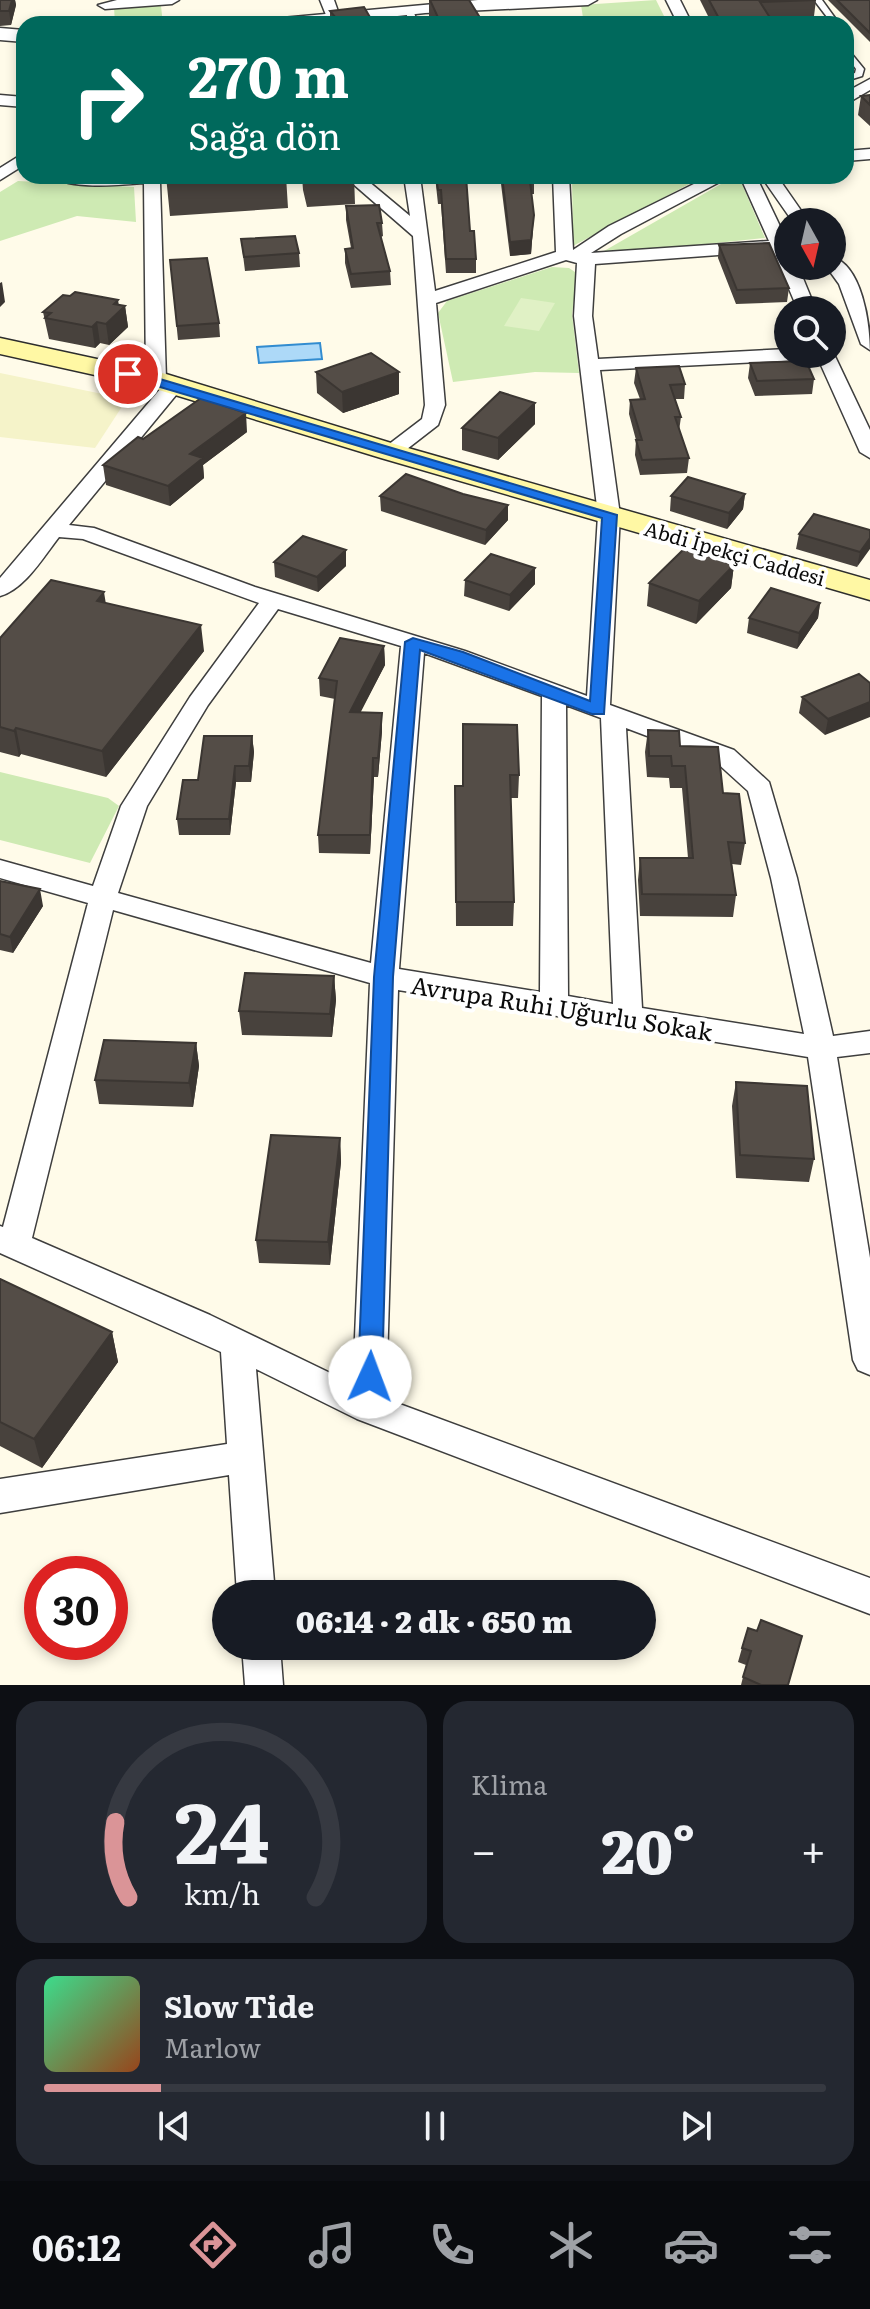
<!DOCTYPE html>
<html lang="tr">
<head>
<meta charset="utf-8">
<style>
  body { margin:0; font-family:Literata,serif; background:#242831; color:#f1f3f6; height:100vh; display:flex; flex-direction:column; font-size:30px; white-space:nowrap }
  * { box-sizing:border-box; margin:0 }
  p { font-size:26px; color:#9ea1a6 }
  .icon { flex:none; width:44px; height:44px; fill:none; stroke:currentColor; stroke-width:2; stroke-linecap:round; stroke-linejoin:round }
  .map { position:relative; height:1685px; overflow:hidden }
  .side { display:flex; flex-direction:column; gap:16px; padding:16px; background:#0d0f14; flex:1 }
  .side>* { flex:none }
  .hud { position:absolute; left:16px; top:16px; width:838px; height:168px; border-radius:24px; box-shadow:0 4px 12px #0003; background:#00695c; color:#fff; overflow:hidden }
  .needle { width:52px; rotate:172deg }
  .fabs { position:absolute; left:774px; top:208px; display:grid; gap:16px }
  .fabs a { display:grid; place-items:center; width:72px; height:72px; border-radius:50%; background:#171b24; box-shadow:0 4px 12px #0003; font-size:40px }
  .speed { position:absolute; left:24px; top:1556px; display:flex; gap:16px; font-size:40px; font-weight:700; text-align:center }
  .speed>* { display:grid; place-content:center; width:104px; height:104px; border-radius:50%; background:#171b24; box-shadow:0 4px 12px #0003; line-height:1 }
  .speed .limit { border:12px solid #d22; background:#fff; color:#111 }
  .pin { position:absolute; display:grid; place-items:center; width:68px; height:68px; color:#fff; margin:-34px; border:4px solid #fff; border-radius:50%; box-shadow:0 2px 8px #0007 }
  .me { position:absolute; width:88px; margin:-44px; rotate:2deg; stroke-linejoin:round; filter:drop-shadow(0 0 6px #0008) }
  .turn { display:flex; align-items:center; gap:28px; height:168px; padding:0 40px; font-size:36px }
  .turn .icon { width:104px; height:104px; stroke-width:2.5 }
  .turn b { display:block; font-size:56px; line-height:68px }
  .big { font-size:60px; font-weight:800; line-height:1.1 }
  .side .card { flex:1; display:flex; flex-direction:column; justify-content:center; gap:12px; min-width:0; padding:0 28px; border-radius:24px; background:#242831 }
  .side .dial { align-items:center; gap:0 }
  .dial svg { height:208px; overflow:visible; fill:none; stroke:#363941; stroke-width:7; stroke-linecap:round; text-anchor:middle }
  .dial text { fill:#f1f3f6; stroke:none }
  .song { display:flex; align-items:center; gap:24px }
  .cover { width:96px; height:96px; border-radius:12px; background:linear-gradient(135deg,hsl(150 70% 55%),hsl(20 70% 35%)) }
  .played { height:8px; border-radius:4px; background:linear-gradient(90deg,#da9497 15%,#363941 15%) }
  .keys { display:flex; justify-content:space-around; direction:ltr }
  .heat { display:flex; justify-content:space-between; align-items:center; font-size:44px; direction:ltr }
  .side .tiles { flex:1; display:grid; gap:16px; grid-template-columns:1fr 1fr }
  .card:last-child { grid-column:span 2 }
  .trip { position:absolute; left:212px; top:1580px; width:444px; height:80px; border-radius:40px; background:#171b24; box-shadow:0 4px 12px #0003; font-weight:800; line-height:80px; text-align:center }
  .tab-bar { display:flex; height:128px; justify-content:space-around; align-items:center; background:#090b0e; color:#9ea1a6 }
  .tab-bar .icon { width:56px; height:56px }
  .tab-bar .current { color:#da9497 }
  .tab-bar b { font-size:36px; color:#f1f3f6 }
  .map>svg:first-child { display:block }
  .farmland { fill:#f5f3c9 }
  .green { fill:#ceeab3 }
  .pitch { fill:#e0f1c5 }
  .water { fill:#add9f8; stroke:#328cd0; stroke-width:2 }
  .lines { fill:none; stroke-linecap:round; stroke-linejoin:round }
  .service-casing { stroke:#3e3e3e; stroke-width:3 }
  .minor-casing { stroke:#3e3e3e; stroke-width:3 }
  .tertiary-casing { stroke:#3e3e3e; stroke-width:3 }
  .secondary-casing { stroke:#2d2d2d; stroke-width:3 }
  .service { fill:#fff; fill-rule:evenodd }
  .minor { fill:#fff; fill-rule:evenodd }
  .tertiary { fill:#fff; fill-rule:evenodd }
  .secondary { fill:#fff8a4; fill-rule:evenodd }
  .wall { fill:#48423d }
  .shaded-wall { fill:#3b3632 }
  .building { fill:#544d47; stroke:#3b3632; stroke-width:2 }
  .route { fill:#1a73e8; stroke:#114b97; stroke-width:2 }
  .labels { text-anchor:middle; dominant-baseline:central; stroke-width:8; stroke-linejoin:round; paint-order:stroke }
  .far-street-label { font-size:20px; fill:#0b0b0b; stroke:#fff }
  .street-label { font-size:24px; fill:#0b0b0b; stroke:#fff }
</style>
</head>
<body>
<div class="map">
<svg width="870" height="1685" viewBox="0 0 870 1685">
  <rect width="100%" height="100%" fill="#fffbe9"/>
  <!-- farmland -->
  <path class="farmland" d="M0 373 127 399 95 448 0 437Z"/>
  <!-- green -->
  <path class="green" d="M656 0 668 24H584L581 5Z
    M161 6 163 24H115L114 7Z
    M572 176H704L573 246Z
    M728 180 742 184 765 238 611 254 604 251Z
    M18 181 134 187 136 222 77 216 0 241V192Z
    M552 267 569 268 578 274 572 314 579 373 535 372 453 382 438 313 447 301Z
    M0 772 108 798 119 806 90 863 0 840Z"/>
  <!-- pitch -->
  <path class="pitch" d="M521 298 555 303 539 331 504 326Z"/>
  <!-- water -->
  <path class="water" d="M320 343 322 359 259 363 257 347Z"/>
  <g class="lines">
    <defs>
      <path id="service" d="M814 0H822L835 18 834 20 821 24H810L827 17Z
        M409 8 413 10 418 24H410L405 10Z
        M846 47 864 69 862 76 846 81V76L855 73 856 69 846 55Z"/>
      <path id="minor" d="M117 0H179L172 4 105 9 98 5Z
        M320 0H334L340 17 338 20H328Z
        M666 0H680L692 24H678Z
        M870 79V90L846 104V92Z
        M0 95 24 97V107L0 105Z
        M870 149V159L846 161V151Z
        M24 153V165L0 180V168Z
        M53 176H180L178 179 160 182 166 380 163 384 156 386 146 380 144 183C122 185 69 190 53 176Z
        M344 176H362L410 216 404 176H420L435 291 556 252 553 176H569L573 250 609 226 710 176H731L621 234 591 253 769 241 740 176H756L788 243V266H798L816 310H798L773 251 595 264 592 316 598 359 788 349V354H810L801 360 600 370 620 515 610 705 734 750 769 782 797 878 833 1036 870 1031V1053L837 1057 870 1258V1375L858 1370 853 1360 808 1057 398 990 386 1399 870 1578V1614L357 1419 256 1369 275 1594H237L229 1475 0 1513V1479L227 1444 221 1352 0 1253V1226L3 1227 88 903 0 878V860L93 886 121 806 190 697 259 603 83 539 59 537C44 556 25 589 0 596V578L167 381H181L184 385 181 389 69 525 94 528 255 587 465 651 587 696 598 515 574 316 577 263 566 260 436 303 445 405 438 425 398 456H384L381 452 384 448 422 419 425 405 413 236ZM278 609 401 646 371 963 118 893 147 806 208 705ZM424 653 542 696 540 992 399 969ZM566 705 601 718 613 1004 568 996ZM626 728 716 762 748 791 771 878 804 1034 642 1008ZM113 910 370 983 353 1384 210 1315 32 1238Z
        M761 176H777L809 222H793Z
        M832 257C862 265 870 324 870 350L861 344 839 284 826 266H832Z
        M832 350 870 430V458L860 452 816 354H832Z
        M242 1646H280L283 1685H245Z"/>
      <path id="tertiary" d="M478 0H597L588 5 425 13 324 24H262L271 19Z
        M0 28 24 30V42L0 40Z"/>
      <path id="secondary" d="M0 338 166 374 401 446 870 580V600L381 458 149 387 0 354Z"/>
    </defs>
    <!-- service casing -->
    <use href="#service" class="service-casing"/>
    <!-- minor casing -->
    <use href="#minor" class="minor-casing"/>
    <!-- tertiary casing -->
    <use href="#tertiary" class="tertiary-casing"/>
    <!-- secondary casing -->
    <use href="#secondary" class="secondary-casing"/>
    <!-- service -->
    <use href="#service" class="service"/>
    <!-- minor -->
    <use href="#minor" class="minor"/>
    <!-- tertiary -->
    <use href="#tertiary" class="tertiary"/>
    <!-- secondary -->
    <use href="#secondary" class="secondary"/>
  </g>
  <!-- wall -->
  <path class="wall" d="M0 0H15L16 5 11 25 0 26Z
    M429 0H469L484 24H433L429 16Z
    M700 0H816L814 16 769 17 774 24H712Z
    M828 0H870V42Z
    M330 11 374 24H330Z
    M870 95V126L858 115 861 96Z
    M166 176H286L288 208 170 216Z
    M302 176H354L355 204 307 207 303 190Z
    M435 176H466L470 231 476 259V273H446L441 204H438Z
    M500 176H534V194H531L533 228 531 254 510 256Z
    M346 206 382 223 383 236 381 237 390 271 391 285 351 288 345 263V249L351 248 346 220Z
    M241 239 299 253 300 267 245 271Z
    M719 245 789 288 787 302 736 304 718 258Z
    M170 260 219 323 220 337 178 340Z
    M70 296 125 306 128 327 109 345 100 343 95 348 49 339 43 312Z
    M750 363 814 379 812 394 755 396 748 378Z
    M636 368 685 384 684 399H675L681 417 679 431 689 458 687 473 640 475 635 455 636 440 629 414 630 400 640 399 634 383Z
    M316 372H399V394L343 413 317 393Z
    M535 424 498 460 462 450V428Z
    M247 432 203 465 204 478 170 506 106 485 103 465 143 439Z
    M463 494 508 505V520L485 545 381 511 380 496Z
    M745 494 743 509 727 529 670 511 671 496Z
    M870 530 857 567 796 549 799 534Z
    M346 550V566L318 592 275 577 274 562Z
    M734 565 731 588 696 624 647 606 649 583Z
    M465 580 535 584 509 611 464 596Z
    M106 603 204 651 106 777 21 754 19 757 0 752V638Z
    M820 603 818 618 797 649 747 633 749 618Z
    M384 646 385 665 360 712 382 713V731L378 777H374L370 854 319 853 318 835 335 699 320 696 319 678Z
    M870 683 825 735 799 713 802 697Z
    M463 724 519 775 518 798H510L514 902 513 926H456L455 786H463Z
    M648 730 680 746 723 793 745 843 741 865 732 864 736 895 733 917 640 916 638 880 640 858H688L682 788H670L669 778 647 777 645 752Z
    M252 736 254 752 251 782H236L230 835H179L177 819 198 780Z
    M0 881 43 906 13 953 0 950Z
    M334 976 336 1000 332 1037 242 1035 239 1011Z
    M196 1043 199 1066 193 1107 99 1104 95 1080Z
    M736 1082 814 1159 809 1182 736 1178 732 1106Z
    M340 1138 341 1162 330 1265 259 1263 256 1240Z
    M0 1279 112 1332 118 1362 42 1468 0 1446Z
    M757 1631 788 1685H741L746 1665 738 1662 742 1648Z"/>
  <!-- shaded-wall -->
  <path class="shaded-wall" d="M12 0H15L16 5 11 25 9 11Z
    M851 54 848 72 846 73V56Z
    M534 215 531 254 510 256V242Z
    M2 282 5 302 0 307V283Z
    M118 300 120 312 125 306 128 327 109 345 106 324 114 304Z
    M97 322 100 343 95 348 92 327Z
    M399 372V394L343 413 342 392Z
    M535 403V424L498 460V438Z
    M246 413 247 432 203 465 204 478 170 506 168 486 190 454Z
    M745 494 743 509 727 529 729 513Z
    M508 505V520L485 545 486 530Z
    M870 538V549L857 567 860 552Z
    M346 550V566L318 592 317 577Z
    M734 565 731 588 696 624 699 601Z
    M535 568V584L509 611 510 595Z
    M104 592 108 617 97 601Z
    M820 603 818 618 797 649 799 633Z
    M201 625 204 651 106 777 102 751Z
    M384 646 385 665 351 731 350 712Z
    M870 702V717L825 735 828 719Z
    M382 713V731L378 777V758Z
    M16 728 21 754 19 757 14 731Z
    M252 736 254 752 251 782 249 766Z
    M373 758 374 777 370 854V835Z
    M235 766 236 782 230 835 229 819Z
    M40 889 43 906 13 953 10 937Z
    M334 976 336 1000 332 1037 330 1014Z
    M196 1043 199 1066 193 1107 189 1083Z
    M340 1138 341 1162 330 1265 328 1242Z
    M112 1332 118 1362 42 1468 34 1439Z"/>
  <!-- building -->
  <path class="building" d="M0 0H12L9 11H0Z
    M430 0H469L484 24H441Z
    M709 0H816L760 2 774 24H722Z
    M837 0H870V33Z
    M364 7 374 24H341L330 11Z
    M846 46 851 54 846 56Z
    M870 95V105L861 96Z
    M436 176H466L470 231H474L476 259H446L441 190H438Z
    M502 176H534V181H530L534 215 531 240 510 242Z
    M379 205 382 223H377L390 271 351 274 345 249 353 248 346 206Z
    M295 236 299 253 244 257 241 239Z
    M769 243 789 288 737 290 719 245Z
    M207 258 219 323 177 326 170 260Z
    M75 292 118 300 114 304 125 306 106 324 97 322 92 327 45 318 51 313 43 312 63 295 70 296Z
    M371 353 399 372 342 392 316 372Z
    M806 361 814 379 757 381 750 363Z
    M679 366 685 384 670 385 681 417H675L689 458 642 460 636 440H642L630 400 645 399 636 368Z
    M500 392 535 403 498 438 462 428Z
    M201 398 246 413 190 454 203 458 168 486 103 465 138 437 143 439Z
    M406 474 463 494 508 505 486 530 380 496Z
    M688 477 745 494 729 513 671 496Z
    M814 514 870 530V538L860 552 799 534Z
    M303 536 346 550 317 577 274 562Z
    M685 548 734 565 699 601 649 583Z
    M491 554 535 568 510 595 465 580Z
    M51 580 104 592 97 601 201 625 102 751 16 728 14 731 0 727V638Z
    M771 588 820 603 799 633 749 618Z
    M340 638 384 646 350 712 382 713 378 758H373L370 835H318L337 681 319 678Z
    M859 674 870 683V702L828 719 802 697Z
    M463 724 517 725 519 775H510L514 902H456L455 786H463Z
    M648 730 679 731 680 746 718 747 723 793 739 794 745 843 728 842 736 895 642 894 640 858H693L685 766H672L671 756H649Z
    M204 736H252L249 766H235L229 819H177L183 780H198Z
    M0 881 40 889 10 937 0 934Z
    M245 973 334 976 330 1014 239 1011Z
    M104 1040 196 1043 189 1083 95 1080Z
    M736 1082 807 1086 814 1159 740 1155Z
    M271 1135 340 1138 328 1242 256 1240Z
    M0 1279 112 1332 34 1439 0 1422Z
    M761 1620 802 1636 788 1685H761L743 1677 751 1651 742 1648 748 1628 757 1631Z"/>
  <!-- route -->
  <path class="route" d="M123 371H133L617 515 604 714H592L420 650 393 977 382 1377 379 1385 370 1388 362 1385 358 1377 374 977 405 642 413 638 463 652 590 701 602 518 123 376Z"/>
  <g class="labels">
    <!-- far-street labels -->
    <g class="far-street-label">
      <text transform="translate(735 552) rotate(16)">Abdi İpekçi Caddesi</text>
    </g>
    <!-- street labels -->
    <g class="street-label">
      <text transform="translate(562 1007) rotate(9)">Avrupa Ruhi Uğurlu Sokak</text>
    </g>
  </g>
</svg>
<div class="fabs">
<a><svg class="needle" viewBox="-14 -14 28 28"><path d="M0-13l5 13h-10z" fill="#e53935"/><path d="M0 13l5-13h-10z" fill="#9ea1a6"/></svg></a>
<a><svg class="icon" aria-label="search" viewBox="0 0 24 24"><circle cx="10" cy="10" r="6"/><path d="M15 15l6 6"/></svg></a>
</div>
<div class="speed"><div class="limit">30</div></div>
<div class="pin" style="left:128px;top:374px;background:#d93025"><svg class="icon" aria-label="arrive" viewBox="0 0 24 24"><path d="M6 21V4h12l-3 4 3 4H6"/></svg></div>
<svg class="me" style="left:370px;top:1377px" viewBox="-20 -20 40 40"><circle r="19" fill="#fff"/><path d="M0-13L10 11 0 6-10 11z" fill="#1a73e8"/></svg>
<div class="trip">06:14 · 2 dk · 650 m</div>
<div class="hud">
<div class="turn"><svg class="icon" aria-label="right" viewBox="0 0 24 24"><path d="M7 20v-9h11M14 6l5 5-5 5"/></svg><div><b>270 m</b>Sağa dön</div></div>
</div>
</div>
<section class="side">
<div class="tiles">
<div class="card dial"><svg viewBox="0 0 100 80">
<path d="M14 69A42 42 0 1 1 86 69"/>
<path d="M14 69A42 42 0 0 1 9 40" stroke="#da9497"/>
<text x="50" y="56" font-size="32" font-weight="700">24</text>
<text x="50" y="72" font-size="11">km/h</text>
</svg></div>
<div class="card"><p>Klima</p>
<div class="heat"><a>−</a><b class="big">20°</b><a>+</a></div>
</div>
<div class="card">
<div class="song"><i class="cover"></i><div><b>Slow Tide</b><p>Marlow</p></div></div>
<div class="played"></div>
<div class="keys"><svg class="icon" aria-label="previous" viewBox="0 0 24 24"><path d="M18 5L8 12l10 7zM5 5v14"/></svg><svg class="icon" aria-label="pause" viewBox="0 0 24 24"><path d="M8 5v14M16 5v14"/></svg><svg class="icon" aria-label="next" viewBox="0 0 24 24"><path d="M6 5l10 7-10 7zM19 5v14"/></svg></div>
</div>
</div>
</section>
<nav class="tab-bar">
<b>06:12</b>
<svg class="icon current" aria-label="directions" viewBox="0 0 24 24"><path d="M12 3l9 9-9 9-9-9zM9 14v-3h6M13 9l2 2-2 2"/></svg>
<svg class="icon" aria-label="music" viewBox="0 0 24 24"><path d="M9 18V5l10-2v13"/><circle cx="6" cy="18" r="3"/><circle cx="16" cy="16" r="3"/></svg>
<svg class="icon" aria-label="phone" viewBox="0 0 24 24"><path d="M5 4h4l2 5-3 2q2 4 5 5l2-3 5 2v4C11 20 4 13 5 4z"/></svg>
<svg class="icon" aria-label="climate" viewBox="0 0 24 24"><path d="M12 3v18M4 7l16 10M4 17L20 7"/></svg>
<svg class="icon" aria-label="car" viewBox="0 0 24 24"><path d="M5 17H2v-5l4-1 3-4h7l3 4 3 1v5h-3M9 17h6M6 11h13"/><circle cx="7" cy="17" r="2"/><circle cx="17" cy="17" r="2"/></svg>
<svg class="icon" aria-label="filters" viewBox="0 0 24 24"><path d="M4 7h16M4 17h16"/><circle cx="9" cy="7" r="2"/><circle cx="15" cy="17" r="2"/></svg>
</nav>
</body>
</html>
